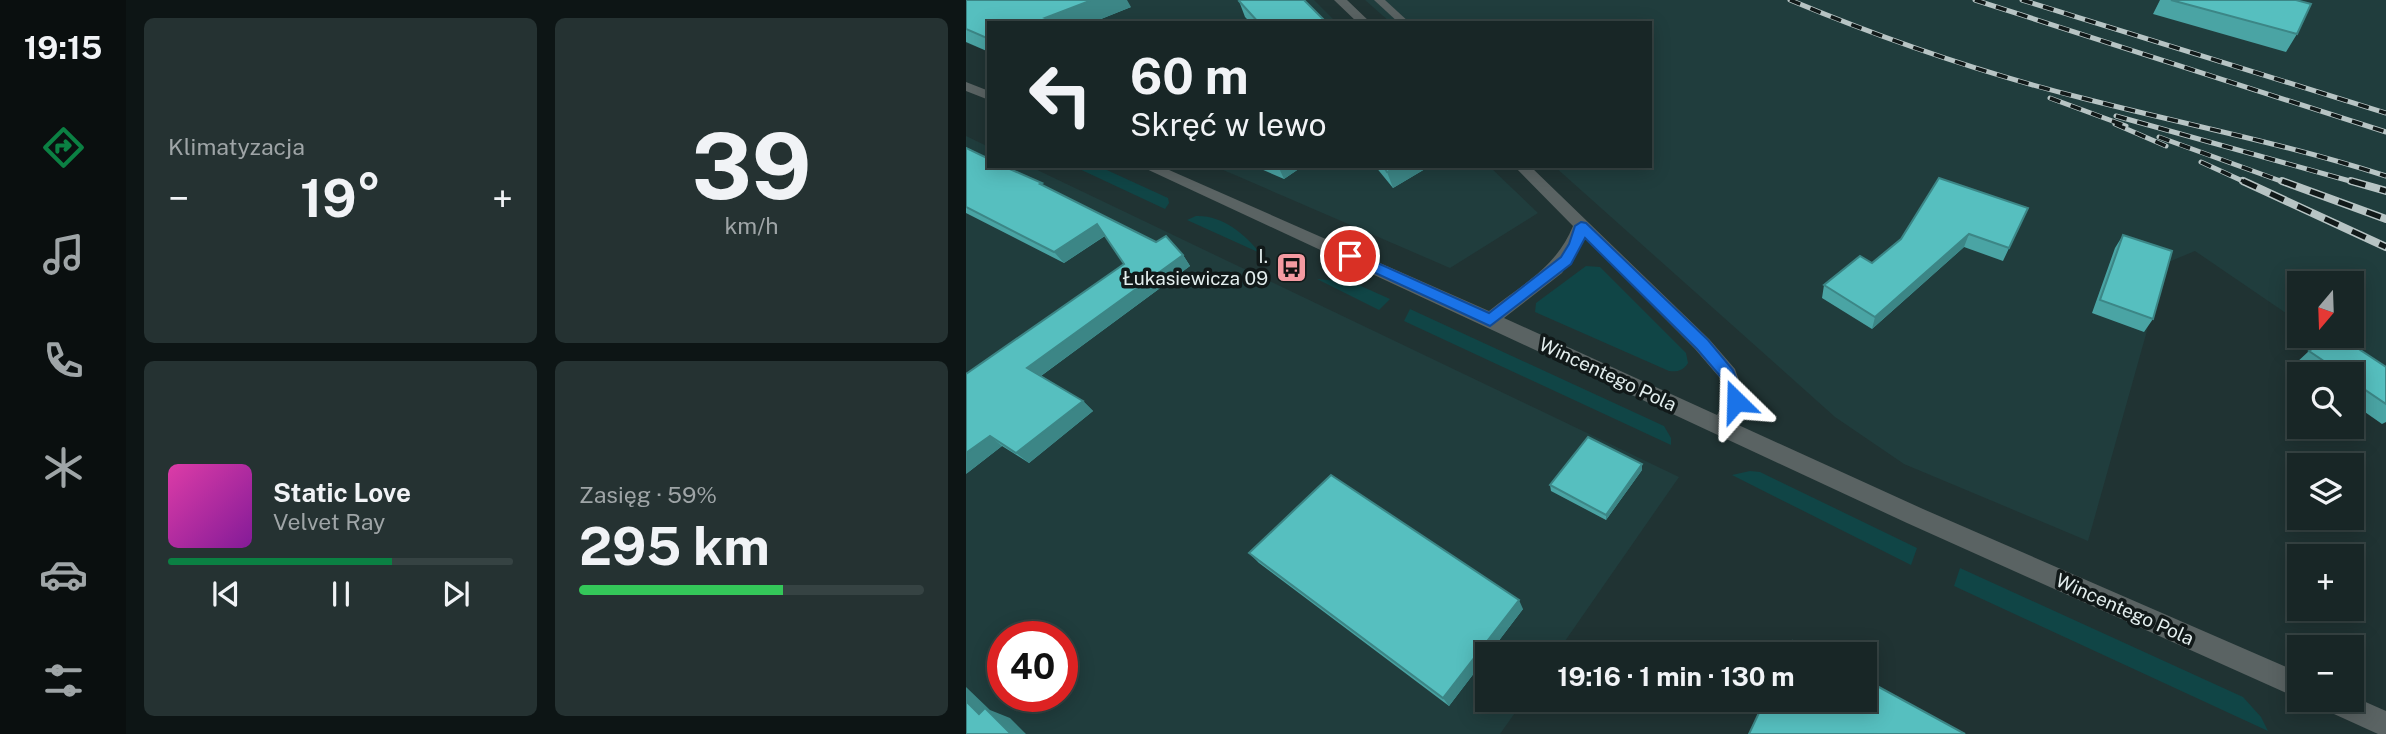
<!DOCTYPE html>
<html lang="pl">
<head>
<meta charset="utf-8">
<style>
  body { margin:0; font-family:"Public Sans",sans-serif; background:#253232; color:#f1f3f6; height:100vh; display:flex; flex-direction:column; font-size:26px; white-space:nowrap }
  * { box-sizing:border-box; margin:0 }
  p { font-size:23px; color:#9fa5a7 }
  .icon { flex:none; width:38px; height:38px; fill:none; stroke:currentColor; stroke-width:2; stroke-linecap:round; stroke-linejoin:round }
  .map { position:relative; flex:1; overflow:hidden }
  .details { display:flex; flex-direction:column; gap:18px; padding:18px; background:#0d1515; width:840px }
  .details>* { flex:none }
  .banner { position:absolute; left:21px; top:21px; width:665px; height:147px; border-radius:0px; box-shadow:0 4px 18px #0003,0 0 0 2px #364343; background:#182626; color:#f1f3f6; overflow:hidden }
  .needle { width:46px; rotate:199deg }
  .controls { position:absolute; left:1321px; top:271px; display:grid; gap:14px }
  .controls a { display:grid; place-items:center; width:77px; height:77px; border-radius:0px; background:#182626; box-shadow:0 4px 18px #0003,0 0 0 2px #364343; font-size:35px }
  .speed { position:absolute; left:21px; top:621px; display:flex; gap:14px; font-size:35px; font-weight:700; text-align:center }
  .speed>* { display:grid; place-content:center; width:91px; height:91px; border-radius:50%; background:#182626; box-shadow:0 4px 18px #0003,0 0 0 2px #364343; line-height:1 }
  .speed .limit { border:10px solid #d22; background:#fff; color:#111 }
  .pin { position:absolute; display:grid; place-items:center; width:60px; height:60px; color:#fff; margin:-30px; border:4px solid #fff; border-radius:50%; box-shadow:0 2px 7px #0007 }
  .me { position:absolute; width:77px; margin:-38px; rotate:338deg; stroke-linejoin:round; filter:drop-shadow(0 0 5px #0008) }
  .turn { display:flex; align-items:center; gap:24px; height:147px; padding:0 28px; font-size:32px }
  .turn .icon { width:91px; height:91px; stroke-width:2.5 }
  .turn b { display:block; font-size:49px; line-height:60px }
  .big { font-size:52px; font-weight:700; line-height:1.1 }
  .details .card { flex:1; display:flex; flex-direction:column; justify-content:center; gap:10px; min-width:0; padding:0 24px; border-radius:10px; background:#253232 }
  .details .dial { align-items:center; gap:0 }
  .dial b { font-size:91px; line-height:1 }
  .song { display:flex; align-items:center; gap:21px }
  .cover { width:84px; height:84px; border-radius:10px; background:linear-gradient(135deg,hsl(320 70% 55%),hsl(290 70% 35%)) }
  .played { height:7px; border-radius:4px; background:linear-gradient(90deg,#0b8043 65%,#364343 65%) }
  .keys { display:flex; justify-content:space-around; direction:ltr }
  .heat { display:flex; justify-content:space-between; align-items:center; font-size:38px; direction:ltr }
  .charge { height:10px; border-radius:5px; background:linear-gradient(90deg,#34c759 59%,#364343 0) }
  .details .tiles { flex:1; display:grid; gap:18px; grid-template-columns:repeat(2,1fr) }
  .trip { position:absolute; left:509px; top:642px; width:402px; height:70px; border-radius:0px; background:#182626; box-shadow:0 4px 18px #0003,0 0 0 2px #364343; font-weight:700; line-height:70px; text-align:center }
  main { display:flex; flex:1; min-height:0 }
  .tabs { display:flex; flex-direction:column; width:126px; justify-content:space-around; align-items:center; background:#0a0f0f; color:#9fa5a7 }
  .tabs .icon { width:49px; height:49px }
  .tabs .selected { color:#0b8043 }
  .tabs b { font-size:32px; color:#f1f3f6 }
  .map>svg:first-child { display:block }
  .built { fill:#203d3d; fill-rule:evenodd }
  .green { fill:#104546 }
  .lines { fill:none; stroke-linecap:round; stroke-linejoin:round }
  .service { fill:#5a6363; fill-rule:evenodd }
  .tertiary { fill:#5a6363; fill-rule:evenodd }
  .rail-far1-casing { stroke:#b7c4c4; stroke-width:5 }
  .rail-casing { stroke:#b7c4c4; stroke-width:8 }
  .rail-far1 { stroke:#111919; stroke-width:3.5; stroke-dasharray:11; stroke-linecap:butt }
  .rail { stroke:#111919; stroke-width:5; stroke-dasharray:15; stroke-linecap:butt }
  .wall { fill:#4aa4a4 }
  .shaded-wall { fill:#3c8686 }
  .building { fill:#56bfbf; stroke:#3c8686; stroke-width:2 }
  .route { fill:#1a73e8; stroke:#114b97; stroke-width:2 }
  .labels { text-anchor:middle; dominant-baseline:central; stroke-width:7; stroke-linejoin:round; paint-order:stroke }
  .poi-label { font-size:19px; fill:#e3eeee; stroke:#111919; text-anchor:end }
  .street-label { font-size:19px; fill:#e3eeee; stroke:#111919 }
</style>
</head>
<body>
<main>
<nav class="tabs">
<b>19:15</b>
<svg class="icon selected" aria-label="directions" viewBox="0 0 24 24"><path d="M12 3l9 9-9 9-9-9zM9 14v-3h6M13 9l2 2-2 2"/></svg>
<svg class="icon" aria-label="music" viewBox="0 0 24 24"><path d="M9 18V5l10-2v13"/><circle cx="6" cy="18" r="3"/><circle cx="16" cy="16" r="3"/></svg>
<svg class="icon" aria-label="phone" viewBox="0 0 24 24"><path d="M5 4h4l2 5-3 2q2 4 5 5l2-3 5 2v4C11 20 4 13 5 4z"/></svg>
<svg class="icon" aria-label="climate" viewBox="0 0 24 24"><path d="M12 3v18M4 7l16 10M4 17L20 7"/></svg>
<svg class="icon" aria-label="car" viewBox="0 0 24 24"><path d="M5 17H2v-5l4-1 3-4h7l3 4 3 1v5h-3M9 17h6M6 11h13"/><circle cx="7" cy="17" r="2"/><circle cx="17" cy="17" r="2"/></svg>
<svg class="icon" aria-label="filters" viewBox="0 0 24 24"><path d="M4 7h16M4 17h16"/><circle cx="9" cy="7" r="2"/><circle cx="15" cy="17" r="2"/></svg>
</nav>
<section class="details">
<div class="tiles">
<div class="card"><p>Klimatyzacja</p>
<div class="heat"><a>−</a><b class="big">19°</b><a>+</a></div>
</div>
<div class="card dial"><b>39</b><p>km/h</p></div>
<div class="card">
<div class="song"><i class="cover"></i><div><b>Static Love</b><p>Velvet Ray</p></div></div>
<div class="played"></div>
<div class="keys"><svg class="icon" aria-label="previous" viewBox="0 0 24 24"><path d="M18 5L8 12l10 7zM5 5v14"/></svg><svg class="icon" aria-label="pause" viewBox="0 0 24 24"><path d="M8 5v14M16 5v14"/></svg><svg class="icon" aria-label="next" viewBox="0 0 24 24"><path d="M6 5l10 7-10 7zM19 5v14"/></svg></div>
</div>
<div class="card"><p>Zasięg · 59%</p><b class="big">295 km</b><div class="charge"></div></div>
</div>
</section>
<div class="map">
<svg width="1420" height="734" viewBox="0 0 1420 734">
  <rect width="100%" height="100%" fill="#203333"/>
  <!-- built -->
  <path class="built" d="M0 0H348L371 23H23V52L0 43Z
    M399 0H1420V380L1354 336H1386V284H1334L1333 322 1229 251 1200 263 1122 541 938 464 869 417 588 166H684V23H425Z
    M0 136 23 147V166H63L713 477 590 654H522V700H558L534 734H0ZM37 637H96V696H37Z
    M248 166H523L572 213 484 268Z"/>
  <!-- green -->
  <path class="green" d="M107 166H132L202 198 203 203 199 209Z
    M230 216C256 215 279 234 294 253L221 220Z
    M620 266 634 267 720 353 722 363C717 371 711 372 703 371L569 312 570 303Z
    M351 279 386 282 424 299 413 310Z
    M444 309 698 426 705 438V445L438 321Z
    M784 471 794 472 951 548 945 565 766 475Z
    M994 568 1277 697 1295 717 1302 731 988 586Z"/>
  <g class="lines">
    <!-- service -->
    <path class="service" d="M408 0H419L444 23H433Z"/>
    <!-- tertiary -->
    <path class="tertiary" d="M368 0H381L405 23H392Z
      M0 82 23 91V100L0 91Z
      M174 166H194L523 311C555 285 591 267 607 226L548 166H564L743 339 769 369 780 401 768 423 957 509 1334 673V699L941 523ZM619 238 729 349 753 377 760 400 751 415 538 318 596 273Z
      M1386 696 1420 711V734H1412L1357 709 1353 700H1386Z"/>
    <defs>
      <path id="rail-far1" d="M824 0C920 40 1016 73 1116 98 1217 124 1321 144 1420 176
        M1009 0 1420 132
        M1056 0 1420 113
        M1084 98 1160 126
        M1150 116 1391 183
        M1149 124 1200 146
        M1193 137 1320 183
        M1235 162 1281 183"/>
      <path id="rail" d="M1277 181 1420 247
        M1316 181 1420 219
        M1385 181 1420 191"/>
    </defs>
    <!-- rail-far1 casing -->
    <use href="#rail-far1" class="rail-far1-casing"/>
    <!-- rail casing -->
    <use href="#rail" class="rail-casing"/>
    <!-- rail-far1 -->
    <use href="#rail-far1" class="rail-far1"/>
    <!-- rail -->
    <use href="#rail" class="rail"/>
  </g>
  <!-- wall -->
  <path class="wall" d="M0 0 165 7 125 23H23V52L0 42Z
    M1194 0H1330L1331 34 1320 52 1187 14Z
    M273 1 361 23H285L279 17Z
    M0 148 217 255 224 266 75 376 117 401 127 411 63 463 36 446 0 474 158 264 139 236 98 263 0 213Z
    M288 166H337L318 179Z
    M409 166H464L427 188Z
    M1062 208 1037 261 998 247 906 329 856 298 858 285 906 263Z
    M1157 235 1187 319 1178 332 1126 313 1149 248Z
    M1343 351 1420 367V422L1416 424 1386 403V374H1346L1330 363Z
    M676 470 640 520 585 491 584 485Z
    M283 553 557 609 483 706 293 563Z"/>
  <!-- shaded-wall -->
  <path class="shaded-wall" d="M126 0H161L165 7 125 23H82L79 18Z
    M312 166H337L318 179Z
    M431 166H464L427 188 421 172Z
    M131 224 140 235 98 263 88 252Z
    M1003 234 998 247 906 329 909 317Z
    M217 255 224 266 72 378 61 368Z
    M117 401 127 411 63 463 50 453Z
    M24 436 36 446 0 474V453Z
    M676 464V470L640 520V515Z
    M553 600 557 609 483 706 477 698Z
    M0 687 24 710 44 718 60 734H45L13 714 0 701Z"/>
  <!-- building -->
  <path class="building" d="M0 0H126L79 18 93 23H23V39L0 29Z
    M275 0H338L361 23H293L273 1Z
    M1205 0H1330L1345 4 1331 34Z
    M0 148 23 159V166H37L76 183 74 184 190 242 200 236 217 255 61 368 117 401 50 453 24 436 0 453V374L158 264 131 224 88 252 0 207Z
    M417 166H431L421 172Z
    M973 178 1062 208 1043 248 1003 234 909 317 858 285 894 256 906 263 935 239Z
    M1157 235 1206 251 1187 319 1134 300Z
    M1366 336H1373L1420 367V404L1386 381V374H1377L1343 351Z
    M622 437 676 464 640 515 584 485Z
    M365 475 553 600 477 698 283 553Z
    M827 641 853 654H821Z
    M900 680 999 734H783L799 700H900Z
    M0 701 13 714 19 708 45 734H0Z"/>
  <!-- route -->
  <path class="route" d="M615 222 620 223 742 340 767 370 779 401 776 405H765L755 377 731 349 619 238 605 264 524 326 379 259 377 256 384 251 389 253 523 313 595 257 603 244 609 226Z"/>
  <!-- icons -->
  <defs>
    <symbol id="bus-square" viewBox="-11 -11 22 22"><rect x="-9" y="-9" width="18" height="18" rx="4" fill="#f49aa1" stroke="#111919"/><path d="M-5-6H5V4H4V6H2V4H-2V6H-4V4H-5ZM-3.5-4V0h7V-4ZM-3.5 1.2v1.5H-2V1.2ZM2 1.2v1.5H3.5V1.2Z" fill="#111"/></symbol>
  </defs>
  <g fill-rule="evenodd">
    <use href="#bus-square" x="308" y="250" width="35" height="35"/>
  </g>
  <g class="labels">
    <!-- poi labels -->
    <g class="poi-label">
      <text x="302" y="256">I.<tspan x="302" dy="22">Łukasiewicza 09</tspan></text>
    </g>
    <!-- street labels -->
    <g class="street-label">
      <text transform="translate(642 374) rotate(25)">Wincentego Pola</text>
      <text transform="translate(1159 609) rotate(24)">Wincentego Pola</text>
    </g>
  </g>
</svg>
<div class="controls">
<a><svg class="needle" viewBox="-14 -14 28 28"><path d="M0-13l5 13h-10z" fill="#e53935"/><path d="M0 13l5-13h-10z" fill="#9fa5a7"/></svg></a>
<a><svg class="icon" aria-label="search" viewBox="0 0 24 24"><circle cx="10" cy="10" r="6"/><path d="M15 15l6 6"/></svg></a>
<a><svg class="icon" aria-label="layers" viewBox="0 0 24 24"><path d="M12 4l9 5-9 5-9-5zM3 14l9 5 9-5"/></svg></a>
<a>+</a>
<a>−</a>
</div>
<div class="speed"><div class="limit">40</div></div>
<div class="pin" style="left:384px;top:256px;background:#d93025"><svg class="icon" aria-label="arrive" viewBox="0 0 24 24"><path d="M6 21V4h12l-3 4 3 4H6"/></svg></div>
<svg class="me" style="left:770px;top:401px" viewBox="-20 -20 40 40"><path d="M0-17L14 15 0 8-14 15z" fill="#1a73e8" stroke="#fff" stroke-width="4"/></svg>
<div class="trip">19:16 · 1 min · 130 m</div>
<div class="banner">
<div class="turn"><svg class="icon" aria-label="left" viewBox="0 0 24 24"><path d="M17 20v-9H6M10 6l-5 5 5 5"/></svg><div><b>60 m</b>Skręć w lewo</div></div>
</div>
</div>
</main>
</body>
</html>
